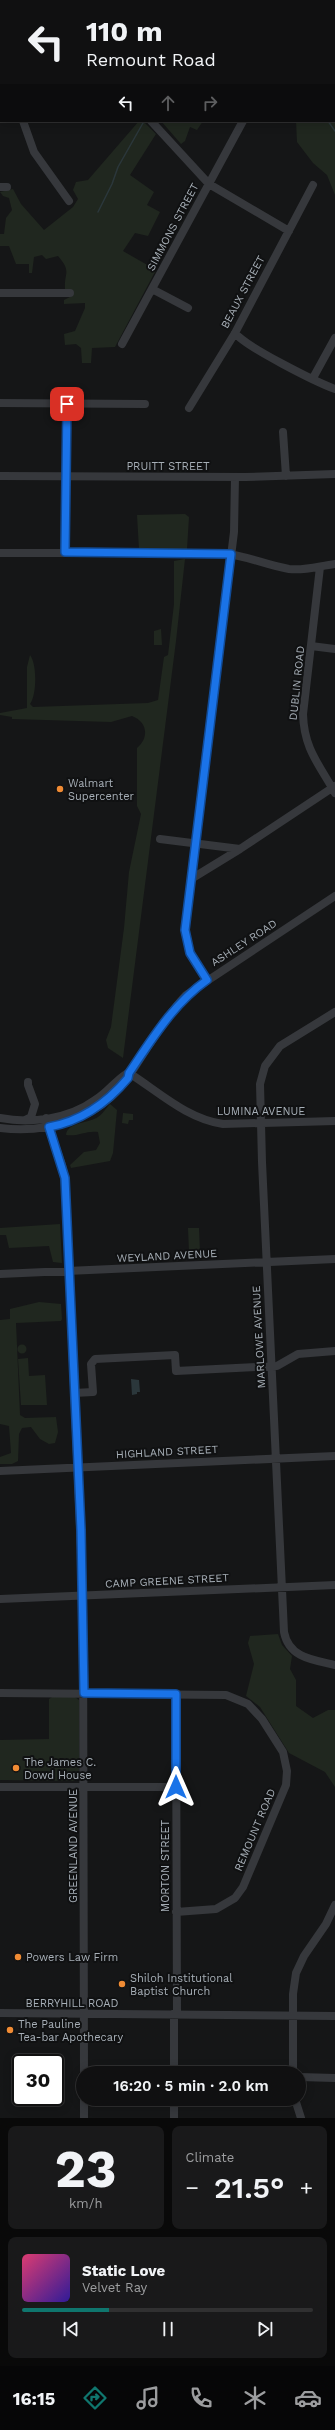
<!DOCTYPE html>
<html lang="en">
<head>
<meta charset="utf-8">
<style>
  body { margin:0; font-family:"Work Sans",sans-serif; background:#19191a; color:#f1f3f6; height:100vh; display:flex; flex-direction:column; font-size:15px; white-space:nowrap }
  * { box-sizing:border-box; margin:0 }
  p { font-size:13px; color:#9c9d9f }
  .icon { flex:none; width:22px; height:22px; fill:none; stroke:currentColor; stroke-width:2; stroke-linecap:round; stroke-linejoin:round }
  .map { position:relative; height:2118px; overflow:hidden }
  .details { display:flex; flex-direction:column; gap:8px; padding:8px; background:#090909; flex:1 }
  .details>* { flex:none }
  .banner { position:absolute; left:0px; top:0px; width:335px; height:122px; box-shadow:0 2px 10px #0003,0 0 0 1px #303031; background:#101011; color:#f1f3f6; overflow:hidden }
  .speed { position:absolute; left:12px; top:2054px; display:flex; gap:8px; font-size:20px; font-weight:700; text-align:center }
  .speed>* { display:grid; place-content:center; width:52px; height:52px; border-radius:50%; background:#101011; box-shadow:0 2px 10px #0003,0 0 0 1px #303031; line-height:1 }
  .speed .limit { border:2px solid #111; border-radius:6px; background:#fff; color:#111 }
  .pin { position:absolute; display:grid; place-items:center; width:34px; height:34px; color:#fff; margin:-17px; border-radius:8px; box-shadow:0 2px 6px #0006 }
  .me { position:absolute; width:44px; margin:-22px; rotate:0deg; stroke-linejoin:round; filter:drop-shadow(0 0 3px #0008) }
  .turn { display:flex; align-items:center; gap:14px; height:84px; padding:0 20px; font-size:18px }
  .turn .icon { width:52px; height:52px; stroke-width:2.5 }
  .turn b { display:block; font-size:28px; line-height:34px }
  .lanes { display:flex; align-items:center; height:38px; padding:0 20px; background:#0003; justify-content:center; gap:20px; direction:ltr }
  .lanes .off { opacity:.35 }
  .big { font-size:30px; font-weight:600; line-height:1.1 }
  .details .card { flex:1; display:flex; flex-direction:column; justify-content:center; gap:6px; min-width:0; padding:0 14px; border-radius:8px; background:#19191a }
  .details .dial { align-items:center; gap:0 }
  .dial b { font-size:52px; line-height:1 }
  .song { display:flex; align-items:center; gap:12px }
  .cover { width:48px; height:48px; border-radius:6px; background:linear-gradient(135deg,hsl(340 70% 55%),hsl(250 70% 35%)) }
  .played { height:4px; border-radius:2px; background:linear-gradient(90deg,#0f766e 30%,#303031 30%) }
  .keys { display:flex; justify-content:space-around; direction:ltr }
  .heat { display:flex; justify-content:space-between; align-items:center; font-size:22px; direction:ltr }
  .details .tiles { flex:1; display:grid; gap:8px; grid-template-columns:1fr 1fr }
  .card:last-child { grid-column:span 2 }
  .trip { position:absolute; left:76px; top:2066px; width:230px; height:40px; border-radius:20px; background:#101011; box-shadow:0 2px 10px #0003,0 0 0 1px #303031; font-weight:600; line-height:40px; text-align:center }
  .menu { display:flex; height:64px; justify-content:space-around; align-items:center; background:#060607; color:#9c9d9f }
  .menu .icon { width:28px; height:28px }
  .menu .selected { color:#0f766e }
  .menu b { font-size:18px; color:#f1f3f6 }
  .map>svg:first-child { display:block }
  .green { fill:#20271f }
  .water { fill:#2b373b }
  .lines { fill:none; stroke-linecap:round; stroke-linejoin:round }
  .stream { stroke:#2b373b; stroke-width:1.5 }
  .minor { stroke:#36383c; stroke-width:8 }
  .route-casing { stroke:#114b97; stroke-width:10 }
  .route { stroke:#1a73e8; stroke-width:7 }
  .poi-dot { fill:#f08b34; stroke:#101112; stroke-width:1.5 }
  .labels { text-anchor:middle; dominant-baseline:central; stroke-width:4; stroke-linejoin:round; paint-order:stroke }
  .street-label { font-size:11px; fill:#a7afb7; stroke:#101112 }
  .poi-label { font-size:11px; fill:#a7afb7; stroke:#101112; text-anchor:start }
</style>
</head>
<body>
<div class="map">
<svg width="335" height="2118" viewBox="0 0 335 2118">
  <rect width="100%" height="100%" fill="#151617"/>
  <!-- green -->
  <path class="green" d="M210 0H326L210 1Z
    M334 120 335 123V195L327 175 313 163 297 142 296 121Z
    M139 121H143L156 134 130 175 154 192 147 205 160 212 148 236 135 233 123 251 156 270 115 347 92 348 91 363H82L81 348 76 344 65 345 64 334 75 331 85 308V303L64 304V300L72 296 65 289C64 272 72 272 58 256L46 259 42 255 34 257 32 273H29V264H16L9 246H0V234H4L6 218 12 210 9 198 3 196 0 192 13 189 21 204 44 230 73 207 78 199 73 190 76 182 88 180Z
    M161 121H203L197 130 190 127 185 141 181 144Z
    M185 514 189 517 187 549H139L137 515Z
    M185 559 176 641 123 1058 108 1048 106 1040 111 1027 124 928 129 872 141 814 137 806V748C149 738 148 722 132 716L111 722 12 719V717L0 715V713L27 708V667L30 655C37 664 37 694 30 704L33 707 148 703 158 700 164 657 168 655 174 604V561Z
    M161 629 162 645H154V631Z
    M110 1104 117 1110 113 1153 110 1161 71 1168 70 1165 84 1152 96 1150 100 1143 98 1132C87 1130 77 1137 66 1135 67 1123 86 1123 94 1119 101 1117 105 1109 110 1104Z
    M123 1113 133 1114V1120H129L128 1124 122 1123Z
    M60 1224 62 1263 53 1262 49 1246 9 1248 6 1235H0V1228Z
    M188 1228H199L200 1252H189Z
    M39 1302 61 1304 62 1319 61 1321 16 1323 20 1415 25 1418 56 1417 58 1432 55 1443 49 1444 40 1439 31 1427 22 1428 19 1434 18 1461 12 1464H0V1457L11 1453 9 1426 0 1424V1320L10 1319V1309Z
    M17.5 1349a4.5 4.5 0 1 1 9 0a4.5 4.5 0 1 1-9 0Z
    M28 1358 29 1376 45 1375 47 1405H21L18 1359Z
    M278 1634 282 1645 292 1656 290 1669 296 1680V1706L313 1718 328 1710H335V1787L325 1772 289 1753 260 1707 246 1696 254 1664 248 1643 250 1636Z
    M52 1697H75L79 1700V1779L76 1781 0 1780V1740L49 1739V1699Z"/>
  <!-- water -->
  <path class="water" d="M131 1379 139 1380 140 1392H137V1394L132 1395Z"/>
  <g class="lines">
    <!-- stream -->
    <path class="stream" d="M216 0V1
      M316 0V1
      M328 121 335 131
      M98 212 112 184 118 167 143 123"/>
    <!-- minor -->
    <path class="minor" d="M197 0 198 1
      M21 1V0
      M107 1V0
      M333 1V0
      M0 32H1
      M334 104 335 107
      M23 121 34 152 69 201
      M151 121 209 184 289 231
      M0 187H7
      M152 289 188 308
      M0 293H70
      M235 333C246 347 316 382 335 389
      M122 344 243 121
      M313 378 335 338
      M0 403 145 404
      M189 408 235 333 313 185
      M283 432 286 476
      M0 476 245 477 335 474
      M0 553H220C246 555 265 565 289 569 305 571 319 566 335 564
      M65 553 67 404
      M320 567 303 714C304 749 319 764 335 793
      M311 646 335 649
      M160 839 240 849 335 786
      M191 879 240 849
      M207 980 190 953 185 930 234 532 235 477
      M335 1012 280 1046 265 1066 260 1084 262 1162 284 1632C289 1658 313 1660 335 1665
      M129 1073C159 1092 187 1119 223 1124L335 1121
      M0 1118C31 1124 69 1119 95 1100 107 1093 115 1081 126 1074
      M46 1118 62 1165 65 1178 83 1596 84 2073
      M25 1120 31 1117 35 1104 28 1085V1082
      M0 1128C47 1134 99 1119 127 1079 146 1051 163 1020 186 995L335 896
      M0 1274 335 1259
      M74 1393 93 1392 91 1364 95 1359 175 1355 176 1371 277 1366 298 1354 335 1351
      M0 1471 335 1456
      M0 1599 335 1585
      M0 1693 226 1695 248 1704 262 1719 283 1752 287 1771 286 1785 243 1887 235 1898 216 1909 176 1912
      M176 1694 177 2014
      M0 1787H176
      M0 2013 335 2016
      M174 2073V2014
      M293 2073V1994L296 1973 304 1956 326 1924 335 1905
      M299 2077 335 2078
      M84 2099V2118
      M295 2099 301 2118
      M174 2118V2099"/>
  </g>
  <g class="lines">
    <defs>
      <path id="route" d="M67 404 65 552 231 554 185 930 190 953 207 980C173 1004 152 1039 129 1073L128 1078C107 1103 82 1121 49 1127L65 1178 81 1530 84 1693 176 1694V1787"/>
    </defs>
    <!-- route casing -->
    <use href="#route" class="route-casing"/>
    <!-- route -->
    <use href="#route" class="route"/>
  </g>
  <!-- markers -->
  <g class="poi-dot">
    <circle cx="60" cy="789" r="4"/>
    <circle cx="16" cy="1768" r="4"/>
    <circle cx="18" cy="1957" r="4"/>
    <circle cx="122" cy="1984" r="4"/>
    <circle cx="10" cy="2030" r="4"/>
  </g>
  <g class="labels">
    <!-- street labels -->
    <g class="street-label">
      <text transform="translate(173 227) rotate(-62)">SIMMONS STREET</text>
      <text transform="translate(243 292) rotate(-62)">BEAUX STREET</text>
      <text x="168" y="466">PRUITT STREET</text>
      <text transform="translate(297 683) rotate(-84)">DUBLIN ROAD</text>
      <text transform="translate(244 943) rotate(-33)">ASHLEY ROAD</text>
      <text x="261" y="1111">LUMINA AVENUE</text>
      <text transform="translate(167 1256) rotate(-3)">WEYLAND AVENUE</text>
      <text transform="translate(259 1337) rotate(-93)">MARLOWE AVENUE</text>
      <text transform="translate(167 1452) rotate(-3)">HIGHLAND STREET</text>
      <text transform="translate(167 1581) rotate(-3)">CAMP GREENE STREET</text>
      <text transform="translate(255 1830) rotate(-67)">REMOUNT ROAD</text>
      <text transform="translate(73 1846) rotate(-90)">GREENLAND AVENUE</text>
      <text transform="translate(165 1866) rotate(-90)">MORTON STREET</text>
      <text x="72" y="2003">BERRYHILL ROAD</text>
    </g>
    <!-- poi labels -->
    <g class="poi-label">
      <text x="68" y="783">Walmart<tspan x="68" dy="13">Supercenter</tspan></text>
      <text x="24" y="1762">The James C.<tspan x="24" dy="13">Dowd House</tspan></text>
      <text x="26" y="1957">Powers Law Firm</text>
      <text x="130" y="1978">Shiloh Institutional<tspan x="130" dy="13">Baptist Church</tspan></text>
      <text x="18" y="2024">The Pauline<tspan x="18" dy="13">Tea-bar Apothecary</tspan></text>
    </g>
  </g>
</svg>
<div class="speed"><div class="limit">30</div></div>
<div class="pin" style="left:67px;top:404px;background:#d93025"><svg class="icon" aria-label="arrive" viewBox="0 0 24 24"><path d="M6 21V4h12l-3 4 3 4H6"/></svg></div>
<svg class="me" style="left:176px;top:1787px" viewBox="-20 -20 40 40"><path d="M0-17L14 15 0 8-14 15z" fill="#1a73e8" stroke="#fff" stroke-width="4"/></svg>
<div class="trip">16:20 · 5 min · 2.0 km</div>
<div class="banner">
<div class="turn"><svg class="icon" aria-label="left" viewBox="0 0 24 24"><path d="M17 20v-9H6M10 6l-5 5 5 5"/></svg><div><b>110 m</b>Remount Road</div></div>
<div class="lanes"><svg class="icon" aria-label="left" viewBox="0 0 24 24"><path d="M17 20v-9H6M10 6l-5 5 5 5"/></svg><svg class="icon off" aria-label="ahead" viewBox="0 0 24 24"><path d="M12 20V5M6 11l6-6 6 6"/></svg><svg class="icon off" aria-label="right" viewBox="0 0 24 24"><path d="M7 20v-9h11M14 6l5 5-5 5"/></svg></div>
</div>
</div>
<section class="details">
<div class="tiles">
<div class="card dial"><b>23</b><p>km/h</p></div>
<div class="card"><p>Climate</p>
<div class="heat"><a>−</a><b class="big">21.5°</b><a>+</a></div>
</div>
<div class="card">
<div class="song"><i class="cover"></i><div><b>Static Love</b><p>Velvet Ray</p></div></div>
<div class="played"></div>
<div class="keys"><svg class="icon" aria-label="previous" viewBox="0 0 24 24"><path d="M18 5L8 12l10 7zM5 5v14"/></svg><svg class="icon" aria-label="pause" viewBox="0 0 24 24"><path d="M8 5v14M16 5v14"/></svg><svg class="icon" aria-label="next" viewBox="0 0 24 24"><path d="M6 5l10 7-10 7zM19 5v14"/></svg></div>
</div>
</div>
</section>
<nav class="menu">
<b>16:15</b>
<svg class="icon selected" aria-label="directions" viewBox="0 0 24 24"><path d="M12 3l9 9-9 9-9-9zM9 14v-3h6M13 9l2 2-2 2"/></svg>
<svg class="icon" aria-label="music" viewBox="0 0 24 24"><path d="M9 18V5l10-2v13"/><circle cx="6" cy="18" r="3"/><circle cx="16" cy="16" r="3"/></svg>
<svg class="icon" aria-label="phone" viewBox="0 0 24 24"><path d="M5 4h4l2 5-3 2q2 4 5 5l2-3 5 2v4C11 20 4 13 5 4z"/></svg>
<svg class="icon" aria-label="climate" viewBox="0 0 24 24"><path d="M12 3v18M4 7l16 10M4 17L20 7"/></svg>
<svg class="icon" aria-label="car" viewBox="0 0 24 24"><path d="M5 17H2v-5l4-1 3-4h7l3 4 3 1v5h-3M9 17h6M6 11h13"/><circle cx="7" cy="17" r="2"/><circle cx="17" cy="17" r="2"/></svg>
</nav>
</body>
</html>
